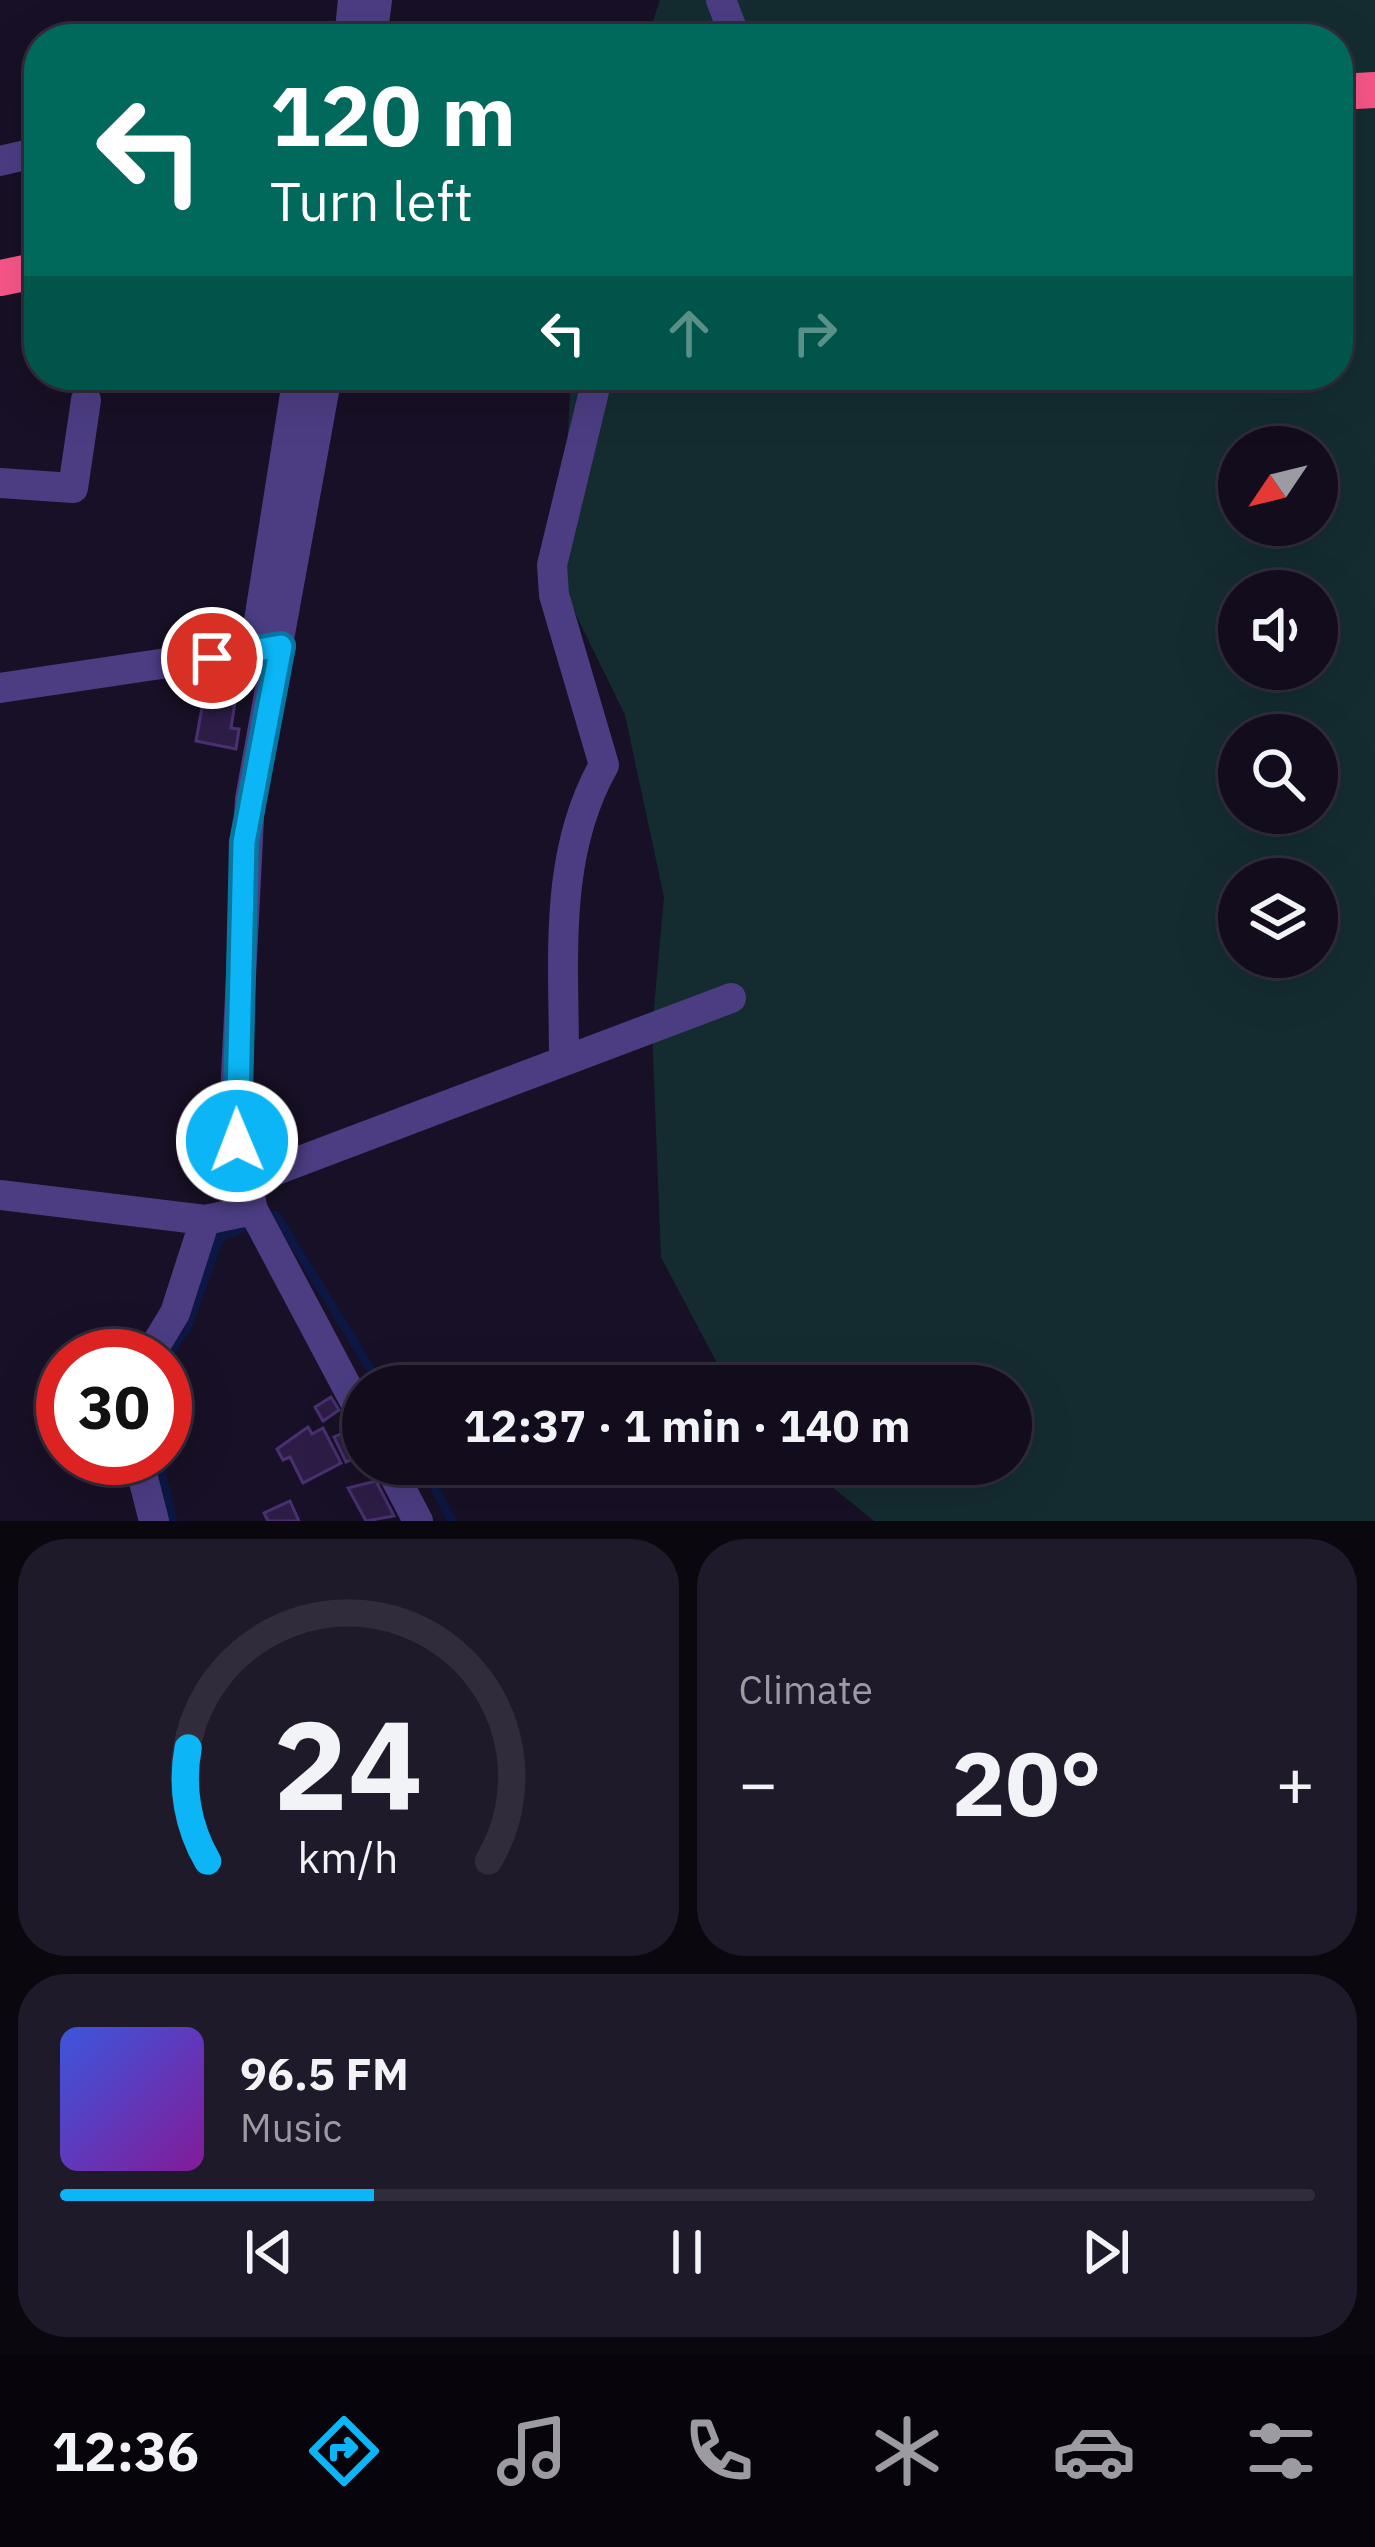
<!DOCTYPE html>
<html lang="en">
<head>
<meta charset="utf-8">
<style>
  body { margin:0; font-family:"IBM Plex Sans",sans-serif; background:#1f1a29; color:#f1f3f6; height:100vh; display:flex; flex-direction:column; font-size:45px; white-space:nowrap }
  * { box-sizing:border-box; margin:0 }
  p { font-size:39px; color:#9c9ba3 }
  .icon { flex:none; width:66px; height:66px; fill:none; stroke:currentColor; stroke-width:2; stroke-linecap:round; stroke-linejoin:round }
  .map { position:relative; height:1521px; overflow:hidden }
  .sheet { display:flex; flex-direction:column; gap:18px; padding:18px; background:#0a070f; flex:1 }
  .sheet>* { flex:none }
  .guide { position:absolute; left:24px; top:24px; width:1329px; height:366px; border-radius:48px; box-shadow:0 12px 48px #0002,0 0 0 3px #312c3b; background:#00695c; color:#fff; overflow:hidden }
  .needle { width:78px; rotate:235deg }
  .tools { position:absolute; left:1218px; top:426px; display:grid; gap:24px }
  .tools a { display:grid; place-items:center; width:120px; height:120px; border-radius:50%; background:#120c1c; box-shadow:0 12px 48px #0002,0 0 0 3px #312c3b; font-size:60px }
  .speed { position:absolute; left:36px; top:1329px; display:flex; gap:24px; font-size:60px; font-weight:700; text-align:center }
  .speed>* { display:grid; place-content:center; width:156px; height:156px; border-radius:50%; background:#120c1c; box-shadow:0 12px 48px #0002,0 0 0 3px #312c3b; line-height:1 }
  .speed .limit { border:18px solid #d22; background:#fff; color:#111 }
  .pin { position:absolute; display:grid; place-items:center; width:102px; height:102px; color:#fff; margin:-51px; border:6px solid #fff; border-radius:50%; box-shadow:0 3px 12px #0007 }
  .me { position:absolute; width:132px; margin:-66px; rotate:359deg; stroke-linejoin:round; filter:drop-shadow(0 0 9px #0008) }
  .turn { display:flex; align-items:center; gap:42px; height:252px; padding:0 48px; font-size:54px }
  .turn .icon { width:156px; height:156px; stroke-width:2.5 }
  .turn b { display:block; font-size:84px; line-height:102px }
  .lanes { display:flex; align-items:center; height:114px; padding:0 48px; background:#0003; justify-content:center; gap:60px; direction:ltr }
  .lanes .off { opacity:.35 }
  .big { font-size:90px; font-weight:700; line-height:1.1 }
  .sheet .card { flex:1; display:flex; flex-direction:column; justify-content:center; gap:18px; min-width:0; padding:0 42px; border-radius:48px; background:#1f1a29 }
  .sheet .dial { align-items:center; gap:0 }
  .dial svg { height:312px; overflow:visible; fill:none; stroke:#312c3b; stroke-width:7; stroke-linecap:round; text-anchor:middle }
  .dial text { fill:#f1f3f6; stroke:none }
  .song { display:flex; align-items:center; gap:36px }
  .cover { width:144px; height:144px; border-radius:18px; background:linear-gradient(135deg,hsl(230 70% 55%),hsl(290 70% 35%)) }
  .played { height:12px; border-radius:6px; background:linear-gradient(90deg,#0bb5f6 25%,#312c3b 25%) }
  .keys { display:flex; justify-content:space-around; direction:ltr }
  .heat { display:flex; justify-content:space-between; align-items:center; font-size:66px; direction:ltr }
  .sheet .tiles { flex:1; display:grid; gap:18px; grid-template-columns:1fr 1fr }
  .card:last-child { grid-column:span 2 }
  .trip { position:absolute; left:342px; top:1365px; width:690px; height:120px; border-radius:60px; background:#120c1c; box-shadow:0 12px 48px #0002,0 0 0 3px #312c3b; font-weight:700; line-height:120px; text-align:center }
  .tab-bar { display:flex; height:192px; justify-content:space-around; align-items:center; background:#07050b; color:#9c9ba3 }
  .tab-bar .icon { width:84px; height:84px }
  .tab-bar .active { color:#0bb5f6 }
  .tab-bar b { font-size:54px; color:#f1f3f6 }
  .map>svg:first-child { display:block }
  .green { fill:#142c30; fill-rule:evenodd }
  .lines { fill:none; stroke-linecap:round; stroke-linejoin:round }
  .stream { stroke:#0c1743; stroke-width:9 }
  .building { fill:#2d1d46; stroke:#483071; stroke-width:3 }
  .minor { stroke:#4c3d83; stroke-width:30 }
  .highway { stroke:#f85788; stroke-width:36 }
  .route-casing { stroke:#0776a0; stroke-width:30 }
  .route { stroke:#0bb5f6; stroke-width:21 }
</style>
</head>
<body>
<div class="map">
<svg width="1375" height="1521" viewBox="0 0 1375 1521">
  <rect width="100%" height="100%" fill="#181026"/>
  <!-- green -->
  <path class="green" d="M660 0H1375V1521H874L804 1464H1011V1386H729L661 1257 652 1030 664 897 625 715 560 582 571 375H1338V39H647ZM1239 447H1317V525H1239ZM1239 591H1317V669H1239ZM1239 735H1317V813H1239ZM1239 879H1317V957H1239Z"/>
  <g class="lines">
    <!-- stream -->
    <path class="stream" d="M165 1360 187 1328 220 1237 276 1215 381 1386
      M158 1458 173 1521
      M422 1464 452 1521"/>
  </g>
  <!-- building -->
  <path class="building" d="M205 691 236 696 231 728 239 729 236 749 196 741Z
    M331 1397 339 1410 323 1421 315 1407Z
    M308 1427 312 1434 323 1428 341 1463 303 1483 290 1457 283 1460 277 1449Z
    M352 1429 363 1454 346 1462 334 1437Z
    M376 1481 394 1516 366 1521 348 1488Z
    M290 1501 299 1521H268L264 1513Z"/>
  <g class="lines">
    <!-- minor -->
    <path class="minor" d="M721 0 736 39
      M349 39 353 0
      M372 39 377 0
      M0 161 39 152
      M327 375 250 799 235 1095 237 1141 253 1210 363 1417
      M0 483 73 488 86 400
      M254 652 298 375
      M0 688 281 646
      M564 1058C564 958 553 855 604 765L554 595 552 565 598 375
      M247 1181 731 998
      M0 1195 205 1220 253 1210
      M149 1356 175 1313 205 1220
      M138 1458 154 1521
      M388 1464 418 1521"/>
    <!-- highway -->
    <path class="highway" d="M1338 92 1375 90
      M0 278 39 270"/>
  </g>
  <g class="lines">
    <defs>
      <path id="route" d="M212 658 281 646 244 842 237 1141"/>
    </defs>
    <!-- route casing -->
    <use href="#route" class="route-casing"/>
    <!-- route -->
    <use href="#route" class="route"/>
  </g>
</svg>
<div class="tools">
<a><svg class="needle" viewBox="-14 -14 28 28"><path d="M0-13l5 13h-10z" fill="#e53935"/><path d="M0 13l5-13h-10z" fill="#9c9ba3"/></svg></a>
<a><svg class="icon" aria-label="sound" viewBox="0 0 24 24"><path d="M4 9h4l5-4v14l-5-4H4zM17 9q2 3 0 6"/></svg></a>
<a><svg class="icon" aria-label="search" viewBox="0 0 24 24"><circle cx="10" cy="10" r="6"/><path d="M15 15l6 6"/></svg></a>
<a><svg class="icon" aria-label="layers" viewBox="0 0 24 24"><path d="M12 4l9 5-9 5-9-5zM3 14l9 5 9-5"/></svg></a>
</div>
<div class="speed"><div class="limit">30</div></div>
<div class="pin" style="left:212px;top:658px;background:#d93025"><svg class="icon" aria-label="arrive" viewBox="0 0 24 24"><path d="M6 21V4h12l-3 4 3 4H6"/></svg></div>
<svg class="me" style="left:237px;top:1141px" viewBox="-20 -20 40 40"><circle r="17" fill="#0bb5f6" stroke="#fff" stroke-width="3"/><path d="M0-11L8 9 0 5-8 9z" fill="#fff"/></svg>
<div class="trip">12:37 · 1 min · 140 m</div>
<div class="guide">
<div class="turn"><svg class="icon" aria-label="left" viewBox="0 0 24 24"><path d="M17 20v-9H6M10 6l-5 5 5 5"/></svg><div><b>120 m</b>Turn left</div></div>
<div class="lanes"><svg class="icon" aria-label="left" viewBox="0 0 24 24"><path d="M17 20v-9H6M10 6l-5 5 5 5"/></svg><svg class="icon off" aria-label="ahead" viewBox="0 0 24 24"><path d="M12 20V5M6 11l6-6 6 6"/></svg><svg class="icon off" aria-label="right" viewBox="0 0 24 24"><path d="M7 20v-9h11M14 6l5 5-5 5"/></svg></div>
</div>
</div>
<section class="sheet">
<div class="tiles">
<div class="card dial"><svg viewBox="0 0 100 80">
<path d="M14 69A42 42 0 1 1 86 69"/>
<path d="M14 69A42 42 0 0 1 9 40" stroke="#0bb5f6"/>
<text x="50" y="56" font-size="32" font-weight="700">24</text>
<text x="50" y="72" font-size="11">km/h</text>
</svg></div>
<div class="card"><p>Climate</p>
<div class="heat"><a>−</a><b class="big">20°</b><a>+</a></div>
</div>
<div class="card">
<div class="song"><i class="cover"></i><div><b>96.5 FM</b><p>Music</p></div></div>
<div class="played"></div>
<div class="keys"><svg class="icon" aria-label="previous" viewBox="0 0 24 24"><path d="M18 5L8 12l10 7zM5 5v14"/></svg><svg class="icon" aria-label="pause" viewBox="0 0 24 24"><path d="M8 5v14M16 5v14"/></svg><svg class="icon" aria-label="next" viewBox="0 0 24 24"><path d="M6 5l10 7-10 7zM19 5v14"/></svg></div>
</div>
</div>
</section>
<nav class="tab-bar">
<b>12:36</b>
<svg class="icon active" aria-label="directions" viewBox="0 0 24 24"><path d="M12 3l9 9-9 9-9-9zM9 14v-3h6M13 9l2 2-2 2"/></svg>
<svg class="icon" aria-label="music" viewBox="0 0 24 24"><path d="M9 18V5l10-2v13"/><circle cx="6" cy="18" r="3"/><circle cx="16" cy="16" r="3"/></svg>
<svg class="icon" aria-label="phone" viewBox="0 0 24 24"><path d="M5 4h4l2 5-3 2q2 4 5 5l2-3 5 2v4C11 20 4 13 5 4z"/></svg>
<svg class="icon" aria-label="climate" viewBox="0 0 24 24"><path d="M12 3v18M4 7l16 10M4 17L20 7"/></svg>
<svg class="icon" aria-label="car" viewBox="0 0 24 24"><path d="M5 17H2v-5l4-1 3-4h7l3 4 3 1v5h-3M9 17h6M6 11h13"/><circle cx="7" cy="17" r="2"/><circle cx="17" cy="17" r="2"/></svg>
<svg class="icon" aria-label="filters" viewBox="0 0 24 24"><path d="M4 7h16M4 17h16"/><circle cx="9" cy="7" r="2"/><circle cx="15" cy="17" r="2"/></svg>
</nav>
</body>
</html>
